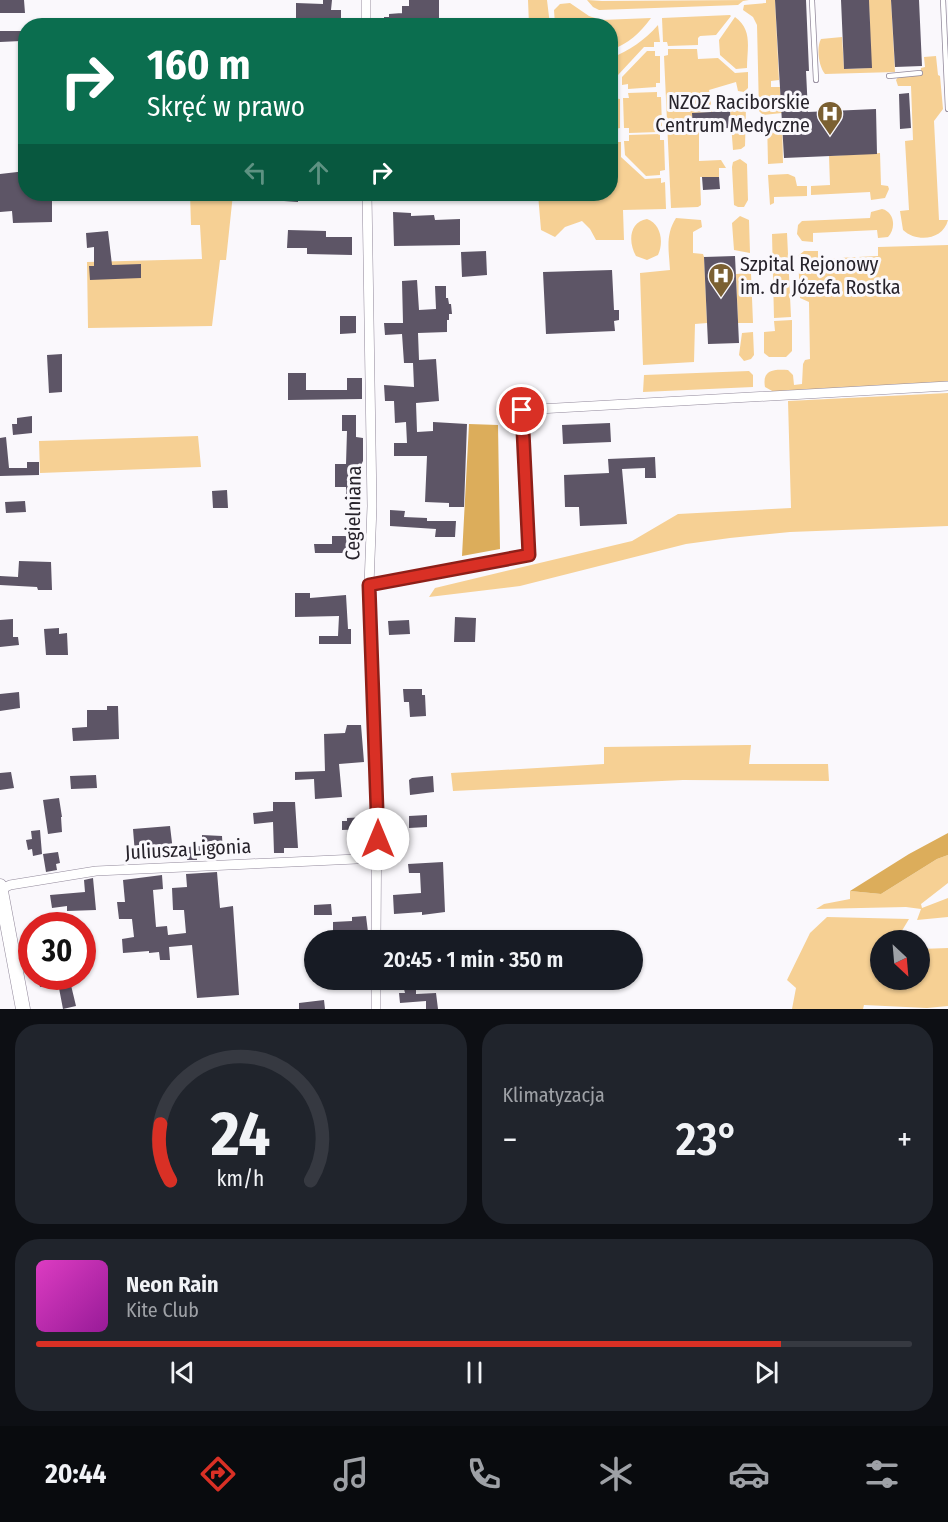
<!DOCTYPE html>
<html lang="pl">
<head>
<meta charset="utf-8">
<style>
  body { margin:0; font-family:"Fira Sans Condensed",sans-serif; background:#20242c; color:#f1f3f6; height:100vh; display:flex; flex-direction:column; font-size:22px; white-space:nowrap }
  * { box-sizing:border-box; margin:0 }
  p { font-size:20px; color:#9ea1a6 }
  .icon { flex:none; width:33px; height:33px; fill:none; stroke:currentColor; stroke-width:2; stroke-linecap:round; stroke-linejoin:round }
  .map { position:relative; height:1009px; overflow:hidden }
  .details { display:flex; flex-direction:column; gap:15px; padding:15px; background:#0d0f14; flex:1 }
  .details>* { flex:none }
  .top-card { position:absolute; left:18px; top:18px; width:600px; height:183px; border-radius:24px; box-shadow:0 2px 4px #0004; background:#0b6e4f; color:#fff; overflow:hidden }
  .needle { width:39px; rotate:154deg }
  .controls { position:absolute; left:870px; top:930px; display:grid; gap:12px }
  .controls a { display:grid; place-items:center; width:60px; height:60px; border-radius:50%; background:#171b24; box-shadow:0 2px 4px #0004; font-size:30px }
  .speed { position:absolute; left:18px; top:912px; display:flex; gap:12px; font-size:30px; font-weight:700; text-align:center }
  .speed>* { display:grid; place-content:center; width:78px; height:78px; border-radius:50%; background:#171b24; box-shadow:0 2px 4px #0004; line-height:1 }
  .speed .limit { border:9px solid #d22; background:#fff; color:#111 }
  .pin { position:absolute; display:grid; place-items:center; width:51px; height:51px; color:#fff; margin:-26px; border:3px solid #fff; border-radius:50%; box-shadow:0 2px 6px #0007 }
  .me { position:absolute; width:66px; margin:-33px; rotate:0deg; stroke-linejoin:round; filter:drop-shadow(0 0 4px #0008) }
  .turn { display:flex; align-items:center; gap:21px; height:126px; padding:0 30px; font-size:27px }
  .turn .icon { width:78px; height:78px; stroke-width:2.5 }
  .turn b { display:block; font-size:42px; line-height:51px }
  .lanes { display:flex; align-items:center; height:57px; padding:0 30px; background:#0003; justify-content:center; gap:30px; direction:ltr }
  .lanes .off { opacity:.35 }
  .big { font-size:45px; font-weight:600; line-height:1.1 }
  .details .widget { flex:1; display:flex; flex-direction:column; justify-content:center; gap:9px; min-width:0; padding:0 21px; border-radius:24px; background:#20242c }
  .details .dial { align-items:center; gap:0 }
  .dial svg { height:156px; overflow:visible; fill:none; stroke:#363941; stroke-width:7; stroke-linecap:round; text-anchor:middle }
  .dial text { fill:#f1f3f6; stroke:none }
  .song { display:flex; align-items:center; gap:18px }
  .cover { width:72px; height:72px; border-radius:9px; background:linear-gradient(135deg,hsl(310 70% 55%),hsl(300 70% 35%)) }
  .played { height:6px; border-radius:3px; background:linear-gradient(90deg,#d93025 85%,#363941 85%) }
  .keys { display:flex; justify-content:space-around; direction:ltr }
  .heat { display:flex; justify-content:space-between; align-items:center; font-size:33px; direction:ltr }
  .details .tiles { flex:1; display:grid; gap:15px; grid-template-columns:1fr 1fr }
  .widget:last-child { grid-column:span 2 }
  .trip { position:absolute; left:304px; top:930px; width:339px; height:60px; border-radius:30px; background:#171b24; box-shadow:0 2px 4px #0004; font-weight:600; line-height:60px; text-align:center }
  .tab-bar { display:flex; height:96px; justify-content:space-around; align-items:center; background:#090b0e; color:#9ea1a6 }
  .tab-bar .icon { width:42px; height:42px }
  .tab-bar .current { color:#d93025 }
  .tab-bar b { font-size:27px; color:#f1f3f6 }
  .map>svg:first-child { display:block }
  .green { fill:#f6d094 }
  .forest { fill:#dcad5b }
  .building { fill:#5d5566 }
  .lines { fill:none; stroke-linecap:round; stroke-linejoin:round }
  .service-casing { stroke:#92899b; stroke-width:6 }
  .minor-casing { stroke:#92899b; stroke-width:10 }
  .primary-casing { stroke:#92899b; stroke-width:15 }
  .service { stroke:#fff; stroke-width:4.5 }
  .minor { stroke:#fff; stroke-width:9 }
  .primary { stroke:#fff; stroke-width:14 }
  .route-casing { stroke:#8d1f18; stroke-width:15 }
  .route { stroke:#d93025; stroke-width:10 }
  .labels { text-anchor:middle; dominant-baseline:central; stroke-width:6; stroke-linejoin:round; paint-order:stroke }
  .poi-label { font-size:20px; fill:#27232b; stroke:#faf8fc; text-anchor:end }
  .street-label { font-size:20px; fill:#27232b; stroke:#faf8fc }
</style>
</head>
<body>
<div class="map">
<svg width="948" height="1009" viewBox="0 0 948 1009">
  <rect width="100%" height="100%" fill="#faf8fc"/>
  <!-- green -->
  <path class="green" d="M528 0H547L550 25H529Z
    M587 0 602 1 749 0 743 1 738 5 599 10 593 7Z
    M766 0H775L779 80 771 81V87H780L782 113 763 115 759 111 757 25 753 17 743 10 744 5 766 3Z
    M869 0H891L895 72 825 74C819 67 816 48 821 39L842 37 844 69 871 68Z
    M570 3 589 16 601 20 651 18C640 33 628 44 611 50L610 26 585 25 580 23 569 22 555 25 554 10 560 4Z
    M730 15 731 16 716 35 700 36 698 38V45L668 46 667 42H663L662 18Z
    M735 17C753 30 747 48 747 68L736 69 720 55 719 40Z
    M658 25 660 42H654V47H644L618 75V84L614 86V98L620 99V128L615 129 616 142H621V157L645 179 661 178V183L665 182 666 209 623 210 624 240H596L590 229 582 221 565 227 555 237 541 230 538 194H610L611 58C630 50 644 41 658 25Z
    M668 49H697L698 59 718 58 735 73 748 72V88L744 92 738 91 736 82 709 90 712 112 692 113 693 129H699V161L721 160 726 168H719V177H700L701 205 698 207 671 208 664 56 668 55Z
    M647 51H655V56H660V83H656V87L628 89V84L622 85V77Z
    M936 56 938 75 940 76 943 109 934 121 939 220H948C943 240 917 243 903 230L900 211 909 210 905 141 913 140 911 86H898L896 80 899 76 920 75 921 68 925 67 924 57Z
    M657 92V97H661L662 126 658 127V132L629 133V128H624L623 98H629L628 93Z
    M739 102 743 103 746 108 745 146 741 149 733 150 730 111 727 107Z
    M767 120H782L783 163 768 164Z
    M660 134V140H664L665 170 660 171V175L646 176 625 155 624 141H629V135Z
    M880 153 881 185 888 186 889 189 885 198 871 200 870 192 811 195V186L830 185 829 156Z
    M740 159 747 164 748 200 744 207H738L734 205 732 167 733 162Z
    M788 174 795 177 797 186H807V196L774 197V203L770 205 768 175Z
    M190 194H233L226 260H220L212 326 88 328 87 262 202 259 200 225H191Z
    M882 209C895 212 896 229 888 237L878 238 877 230 813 233V242L802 241 797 234 798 225 802 221 870 218 871 212Z
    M740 216 749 220 750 253 734 250 732 223Z
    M676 218 701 220 702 227 693 232V253L703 254 704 257 707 323 695 324 694 362 643 365 640 273 670 270C669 251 665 235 676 218Z
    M647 219C661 224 664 242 658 255L647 260 636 256C628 242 629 222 647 219Z
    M787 233 791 317 774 318 772 234Z
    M948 245V383L774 392 765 387C762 370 773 369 788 370L793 375 794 385 802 384 803 364 805 360 810 359 809 302 800 298 798 256 804 251H818V259L878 256V247Z
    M751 273 753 323H738L736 274Z
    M792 320V351L786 357H769L764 353V332L775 331 774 321Z
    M753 332 754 355 751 359 744 361 739 355 742 333Z
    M749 371 753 375V387L643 392 644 375Z
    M948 393V526L790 532 730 538 686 544 520 586 429 597 435 588 632 541 678 514 791 508 788 401Z
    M198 436 201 467 40 473 39 441Z
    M746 745H751L749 764H828L829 781 683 780 453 791 451 773 604 764V747Z
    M948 855V883L921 904 922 908 948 898V917L917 920 921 909 906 907 816 909 824 904 850 899V891L881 894 937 859Z
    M827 917 909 919 900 934 899 940H880V980H920V949L948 948V1006L927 1008 864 1005 863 1009H792L796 988 787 980 810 933Z"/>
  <!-- forest -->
  <path class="forest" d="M469 424 498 425 500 549 462 556Z
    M948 833V855L937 859 881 894 850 891 909 854Z"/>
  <!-- building -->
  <path class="building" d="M0 0H24L25 13H0Z
    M323 0H332L331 10H341V23H331V25H324V23L322 26H296V3L323 4Z
    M409 0H439V19L402 20V6H409Z
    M775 0H806L809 71H806L808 112 876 109 877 154 784 158Z
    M841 0H869L872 68 844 69Z
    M891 0H919L922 66 895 67Z
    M402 13V26H384V17H389V14Z
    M0 31H21V41L0 42Z
    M909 93 911 128 900 129 899 94Z
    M730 111 731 128 693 129 692 113Z
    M26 171V194H52V222L13 223 12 211 0 212V174Z
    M702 177H719L720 189 703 190Z
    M271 194H298V202L270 200Z
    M393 212 411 213V216L434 215 435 220 460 219V245L394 246Z
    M288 230 326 231V237H352V255L307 254V248H287Z
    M108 231 112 265 141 264V278L90 280 89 266H94V247L87 248 86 233Z
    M486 251 487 275 462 277 461 252Z
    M735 256 739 343 708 344 704 257Z
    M612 270 614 310H619V320L614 321 615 331 546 334 543 272Z
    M417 280 419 310 436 309 435 286H446V298H448L449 304H451L452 314H449V320H447V332L418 333 419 360 436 359 439 401 416 403 417 432 433 431V422L467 424 464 507H449V503L425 502 427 456H394V443H407L406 422 395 423 394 401H385L384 385 414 387 413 363H404L402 334 385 335 384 323H403L402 281Z
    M340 316H356V333L340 334Z
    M62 354V392L49 393 47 355Z
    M288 373H306V390H347V378H362V399L288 400Z
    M342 415H356V437L363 438V461L360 467 359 488H355V501H346V487H335V464H346L347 431H342Z
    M32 416V433L13 435 12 424H17V418Z
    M610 423 611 442 563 444 562 425Z
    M6 437 9 468H27V462H39V475L0 476V438Z
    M655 457 656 478H645V468L622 469 627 524 580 526 579 507H565L564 475 609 473 608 459Z
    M227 490 228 508H213L212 491Z
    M25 501 26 512 6 513 5 502Z
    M390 510 405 511 404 517 427 518V521H456L455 537H435L436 529 390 526Z
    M332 536H346L347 553H315L314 544H332Z
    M19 561 51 562 52 590H38L37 587 0 585V576L18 577Z
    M295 593H310V598L346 595 348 629H351V644H319V636H338L339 616 295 617Z
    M455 617 476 618 475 642H454Z
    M13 619V637H18L19 645 0 647V620Z
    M409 620 410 634 389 635 388 621Z
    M59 628V634L67 633 68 655H46L44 629Z
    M403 689H422V695H425L426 716 410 717 409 702H404Z
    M19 692 20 708 0 711V694Z
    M107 706H118L119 739 73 741 72 728 87 727V710H107Z
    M347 725H361L364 762 339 764 342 797 315 799 314 779 295 780V772L325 771 324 734 345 733Z
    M11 772 14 788 0 790V773Z
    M96 775 97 788 71 789 70 776Z
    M433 776 434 792 410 795 409 780 412 778Z
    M59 798 62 817H61L62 832 48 834 43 800Z
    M273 802H295L298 848H284V853H274L273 822 254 824 253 813 273 811Z
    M427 815V827L409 828V816Z
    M368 817 369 829 342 830V821H347V818Z
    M170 826 173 851 135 854 133 829Z
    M40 830 42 854 33 856 32 849 28 850 26 840 32 839 31 831Z
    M202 835 222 836 223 854 197 855V860H187V847L202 846Z
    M58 852 60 863 56 864 57 870 46 872 43 854Z
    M443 862 445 912 422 915V912L394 914 393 895 421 893 420 873H409L408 864Z
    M217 872 220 908 233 906 239 995 197 998 192 945 169 947 170 960H160L159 952 149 953V951L123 953 122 939 134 937 132 919H119L117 902H125L123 880 162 875 163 889 153 890 156 927 167 926 168 935 186 933 184 910H173L172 888 187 887 186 874Z
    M93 878 96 910 67 911V906L52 908 50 895 85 892 84 880Z
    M331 904 332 915H314V905Z
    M366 916 368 932 333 933V922L352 921V917Z
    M38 976H72V981H70L76 1006 63 1009 58 983 40 987Z
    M404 989H416V994L436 993 438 1009H426V1001L400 1003 399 993H405Z
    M324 1000 325 1009H299V1003Z"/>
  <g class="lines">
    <defs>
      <path id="service" d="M943 0 948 109
        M812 1 816 80
        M889 76 920 73"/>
      <path id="minor" d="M366 26V0
        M367 194 372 506 369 585 377 799 376 940
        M369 585 529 555 521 410 948 386
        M0 890 10 885 96 871 378 858
        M376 1009V980"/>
      <path id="primary" d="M0 886 23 1009"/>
    </defs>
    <!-- service casing -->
    <use href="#service" class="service-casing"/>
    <!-- minor casing -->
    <use href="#minor" class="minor-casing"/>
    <!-- primary casing -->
    <use href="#primary" class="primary-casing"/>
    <!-- service -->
    <use href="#service" class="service"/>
    <!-- minor -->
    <use href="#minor" class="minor"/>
    <!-- primary -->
    <use href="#primary" class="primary"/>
  </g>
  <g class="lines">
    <defs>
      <path id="route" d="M378 839 369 585 529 555 522 410"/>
    </defs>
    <!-- route casing -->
    <use href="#route" class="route-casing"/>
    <!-- route -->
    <use href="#route" class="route"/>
  </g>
  <!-- icons -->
  <defs>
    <symbol id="hospital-pin" viewBox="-11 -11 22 30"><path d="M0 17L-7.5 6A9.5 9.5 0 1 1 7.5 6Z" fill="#7b6032" stroke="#faf8fc"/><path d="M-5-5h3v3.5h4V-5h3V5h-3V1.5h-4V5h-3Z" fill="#fff"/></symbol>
  </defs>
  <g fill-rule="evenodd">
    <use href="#hospital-pin" x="815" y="99" width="30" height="40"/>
    <use href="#hospital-pin" x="706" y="261" width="30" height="40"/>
  </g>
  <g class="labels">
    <!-- poi labels -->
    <g class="poi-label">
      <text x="810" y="102">NZOZ Raciborskie<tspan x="810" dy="23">Centrum Medyczne</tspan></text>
      <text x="740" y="264" text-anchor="start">Szpital Rejonowy<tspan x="740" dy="23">im. dr Józefa Rostka</tspan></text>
    </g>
    <!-- street labels -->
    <g class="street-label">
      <text transform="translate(353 513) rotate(-89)">Cegielniana</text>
      <text transform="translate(188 849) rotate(-3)">Juliusza Ligonia</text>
    </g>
  </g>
</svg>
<div class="controls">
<a><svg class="needle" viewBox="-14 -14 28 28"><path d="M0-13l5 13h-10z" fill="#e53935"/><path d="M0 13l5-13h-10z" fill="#9ea1a6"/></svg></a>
</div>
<div class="speed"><div class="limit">30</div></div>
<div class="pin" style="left:522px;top:410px;background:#d93025"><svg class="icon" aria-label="arrive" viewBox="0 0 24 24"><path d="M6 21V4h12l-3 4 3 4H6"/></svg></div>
<svg class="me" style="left:378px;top:839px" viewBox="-20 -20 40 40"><circle r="19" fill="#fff"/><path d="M0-13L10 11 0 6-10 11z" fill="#d93025"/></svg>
<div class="trip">20:45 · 1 min · 350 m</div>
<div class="top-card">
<div class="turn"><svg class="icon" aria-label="right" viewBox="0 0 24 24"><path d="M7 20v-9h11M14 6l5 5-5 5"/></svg><div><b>160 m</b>Skręć w prawo</div></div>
<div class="lanes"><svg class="icon off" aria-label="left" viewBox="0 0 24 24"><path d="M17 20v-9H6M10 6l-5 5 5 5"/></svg><svg class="icon off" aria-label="ahead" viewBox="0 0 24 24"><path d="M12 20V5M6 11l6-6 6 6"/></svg><svg class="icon" aria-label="right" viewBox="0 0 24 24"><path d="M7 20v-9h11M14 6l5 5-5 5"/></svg></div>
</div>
</div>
<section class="details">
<div class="tiles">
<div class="widget dial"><svg viewBox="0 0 100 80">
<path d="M14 69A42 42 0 1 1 86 69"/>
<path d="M14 69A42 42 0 0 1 9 40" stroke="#d93025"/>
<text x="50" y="56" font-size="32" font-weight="700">24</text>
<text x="50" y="72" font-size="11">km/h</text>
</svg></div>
<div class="widget"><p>Klimatyzacja</p>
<div class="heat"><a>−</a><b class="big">23°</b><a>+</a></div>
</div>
<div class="widget">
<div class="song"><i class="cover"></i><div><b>Neon Rain</b><p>Kite Club</p></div></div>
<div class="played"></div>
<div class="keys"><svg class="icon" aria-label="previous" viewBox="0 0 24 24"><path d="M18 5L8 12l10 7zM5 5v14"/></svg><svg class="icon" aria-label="pause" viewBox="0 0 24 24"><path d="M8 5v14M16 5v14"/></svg><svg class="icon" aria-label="next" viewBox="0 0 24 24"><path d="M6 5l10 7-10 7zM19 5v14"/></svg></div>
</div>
</div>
</section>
<nav class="tab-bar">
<b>20:44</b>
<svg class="icon current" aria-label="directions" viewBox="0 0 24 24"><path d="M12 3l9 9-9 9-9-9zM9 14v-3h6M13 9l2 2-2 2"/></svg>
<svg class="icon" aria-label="music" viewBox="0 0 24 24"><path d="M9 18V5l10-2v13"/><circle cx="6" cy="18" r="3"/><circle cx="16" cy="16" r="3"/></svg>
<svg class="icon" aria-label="phone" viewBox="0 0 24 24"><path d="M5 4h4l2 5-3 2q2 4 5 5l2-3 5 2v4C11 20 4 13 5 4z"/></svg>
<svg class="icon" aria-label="climate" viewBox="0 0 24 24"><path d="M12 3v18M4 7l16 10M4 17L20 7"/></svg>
<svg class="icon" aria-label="car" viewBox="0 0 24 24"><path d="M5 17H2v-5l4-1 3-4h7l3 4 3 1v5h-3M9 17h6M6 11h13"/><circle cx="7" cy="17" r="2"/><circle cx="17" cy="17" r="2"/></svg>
<svg class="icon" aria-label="filters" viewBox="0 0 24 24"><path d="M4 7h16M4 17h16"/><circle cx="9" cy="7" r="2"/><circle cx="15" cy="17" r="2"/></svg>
</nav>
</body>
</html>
